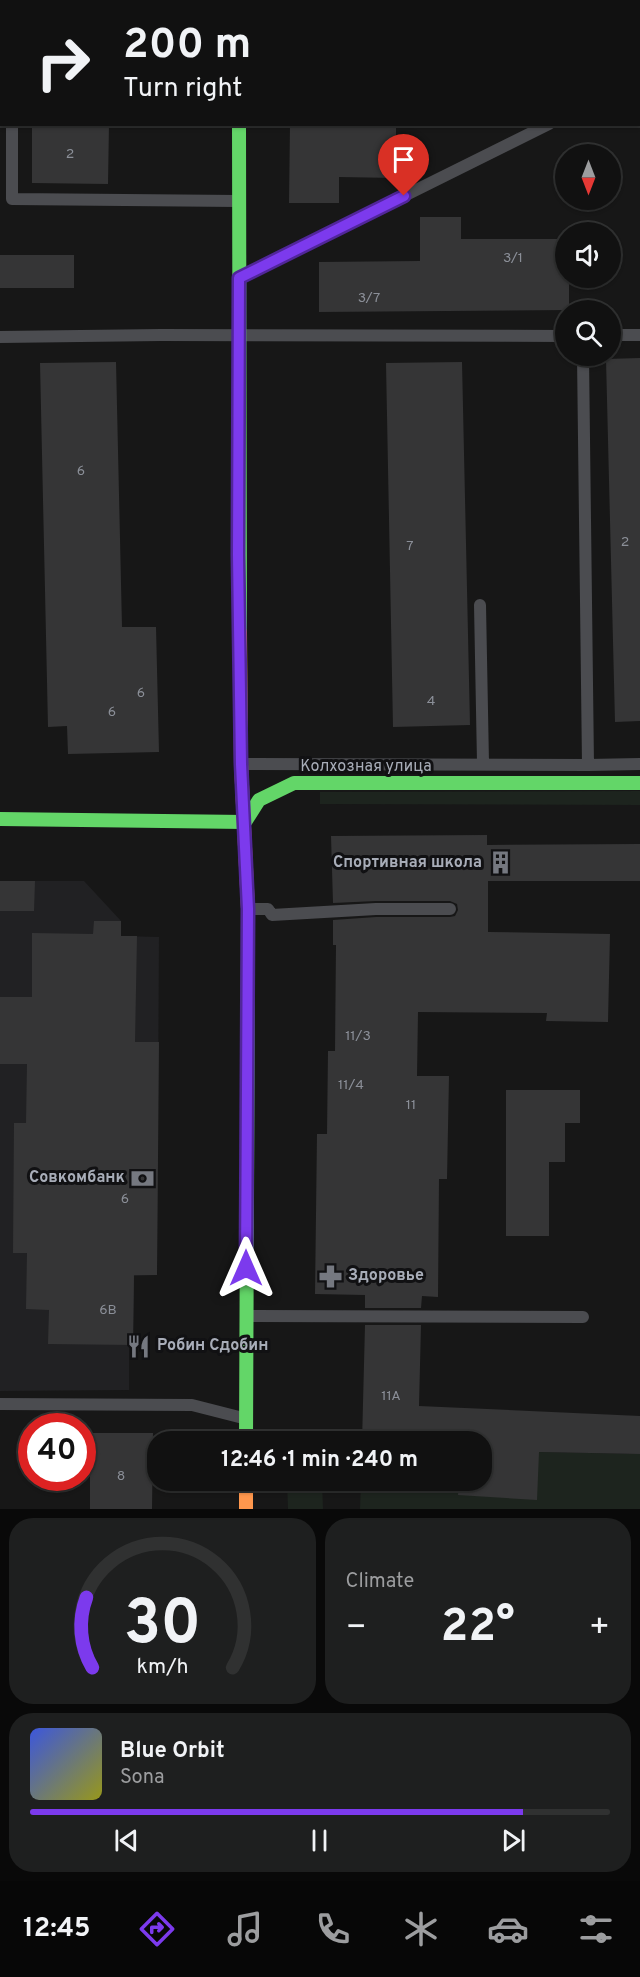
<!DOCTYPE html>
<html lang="en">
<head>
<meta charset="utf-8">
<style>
  body { margin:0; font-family:Overpass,sans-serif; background:#1e1f1f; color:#f1f3f6; height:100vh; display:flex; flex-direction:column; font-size:22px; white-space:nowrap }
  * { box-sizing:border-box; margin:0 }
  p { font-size:20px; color:#9c9d9f }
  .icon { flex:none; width:33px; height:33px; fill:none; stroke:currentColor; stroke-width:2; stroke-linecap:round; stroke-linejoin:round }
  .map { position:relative; height:1509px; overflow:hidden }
  .details { display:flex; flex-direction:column; gap:9px; padding:9px; background:#090909; flex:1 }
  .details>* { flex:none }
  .hud { position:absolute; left:0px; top:0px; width:640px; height:126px; box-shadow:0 2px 4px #0004,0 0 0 2px #303131; background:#111; color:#f1f3f6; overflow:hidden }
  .needle { width:39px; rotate:180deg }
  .controls { position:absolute; left:555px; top:144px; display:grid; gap:12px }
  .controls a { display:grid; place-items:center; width:66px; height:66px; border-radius:50%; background:#111; box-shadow:0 2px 4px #0004,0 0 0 2px #303131; font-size:30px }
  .speed { position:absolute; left:18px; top:1413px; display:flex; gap:12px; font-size:30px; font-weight:700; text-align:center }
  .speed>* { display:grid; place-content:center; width:78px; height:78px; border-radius:50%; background:#111; box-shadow:0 2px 4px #0004,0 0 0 2px #303131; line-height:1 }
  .speed .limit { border:9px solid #d22; background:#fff; color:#111 }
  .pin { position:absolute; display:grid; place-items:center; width:51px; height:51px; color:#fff; margin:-62px -26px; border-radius:50% 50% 50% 0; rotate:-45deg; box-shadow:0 0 6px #0007 }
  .pin .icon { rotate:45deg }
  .me { position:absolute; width:66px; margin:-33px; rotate:0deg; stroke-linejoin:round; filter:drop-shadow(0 0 4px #0008) }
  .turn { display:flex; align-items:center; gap:21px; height:126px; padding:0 24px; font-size:27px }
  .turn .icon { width:78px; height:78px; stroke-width:2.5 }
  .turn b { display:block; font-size:42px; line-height:51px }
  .big { font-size:45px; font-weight:700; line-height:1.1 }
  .details .widget { flex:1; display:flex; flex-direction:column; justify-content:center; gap:9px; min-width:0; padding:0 21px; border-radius:24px; background:#1e1f1f }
  .details .dial { align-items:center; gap:0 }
  .dial svg { height:156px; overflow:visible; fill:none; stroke:#303131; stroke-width:7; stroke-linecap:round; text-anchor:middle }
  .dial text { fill:#f1f3f6; stroke:none }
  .song { display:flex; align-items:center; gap:18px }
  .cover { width:72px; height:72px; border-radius:9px; background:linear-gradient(135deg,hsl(230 70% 55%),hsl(60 70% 35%)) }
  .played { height:6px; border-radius:3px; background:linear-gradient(90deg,#7c3aed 85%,#303131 85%) }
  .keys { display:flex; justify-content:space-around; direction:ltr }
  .heat { display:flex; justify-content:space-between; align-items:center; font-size:33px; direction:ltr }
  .details .tiles { flex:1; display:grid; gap:9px; grid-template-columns:1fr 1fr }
  .widget:last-child { grid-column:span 2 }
  .trip { position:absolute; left:147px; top:1431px; width:345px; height:60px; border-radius:24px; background:#111; box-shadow:0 2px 4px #0004,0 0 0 2px #303131; font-weight:700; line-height:60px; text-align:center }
  .menu { display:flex; height:96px; justify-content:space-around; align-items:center; background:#070707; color:#9c9d9f }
  .menu .icon { width:42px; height:42px }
  .menu .selected { color:#7c3aed }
  .menu b { font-size:27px; color:#f1f3f6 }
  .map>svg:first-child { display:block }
  .built { fill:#212123 }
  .green { fill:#1d241e }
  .building { fill:#353536 }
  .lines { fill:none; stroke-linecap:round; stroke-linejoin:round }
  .lane { stroke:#4b4c50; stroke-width:12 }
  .street { stroke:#4b4c50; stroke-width:26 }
  .fast { stroke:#63d668; stroke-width:14 }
  .slow { stroke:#ff974d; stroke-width:14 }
  .route-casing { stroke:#51269a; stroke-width:15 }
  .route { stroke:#7c3aed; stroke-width:10 }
  .labels { text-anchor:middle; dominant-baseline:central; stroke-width:6; stroke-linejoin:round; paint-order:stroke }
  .number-label { font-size:14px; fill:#8b8f98 }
  .street-label { font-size:16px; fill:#a8adb8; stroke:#111113 }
  .poi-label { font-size:16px; font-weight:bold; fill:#a8adb8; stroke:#111113; text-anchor:end }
</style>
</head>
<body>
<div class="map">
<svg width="640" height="1509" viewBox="0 0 640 1509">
  <rect width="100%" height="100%" fill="#171717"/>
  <!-- built -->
  <path class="built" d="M0 881H84L121 921V936L159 937 157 1275 134 1276 133 1345H129V1390L0 1391Z"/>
  <!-- green -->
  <path class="green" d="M640 791V805L320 804V792Z
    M482 1448 539 1452 640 1454V1509H360L361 1481 482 1480Z
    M287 1481H322L323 1509H288Z"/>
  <!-- building -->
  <path class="building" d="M32 124H109L108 184 32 183Z
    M290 124H396V178L339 177V203H289Z
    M420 217H461V239H566V278H569V310L319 312V262L420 261Z
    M0 255H74V288H0Z
    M640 358V721L615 722 606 359Z
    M116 362 122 627H156L159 752 68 754 67 726 48 727 40 363Z
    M462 362 470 725 393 727 386 363Z
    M487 835V845L640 844V881H488V932L610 934 608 1022 546 1021 547 1013 418 1012 417 1076H449L447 1179H439L438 1297 422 1296 421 1308H365V1295L315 1294 317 1134H327L328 1051H335L336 945H333V920L376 917H450L455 916 458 910 457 904 450 901H376L333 903 331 836Z
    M0 881H35L34 911H0Z
    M94 921H121V936H137L135 1042H159L157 1275H134L133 1345 48 1344 49 1310 26 1309 27 1253H13L14 1123H26L27 1064H0V997H32V933L93 934Z
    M506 1090H580V1123H565V1162H549V1236H506Z
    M365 1325H421L419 1406 640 1416V1454L539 1452 537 1500 458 1495 459 1480H482V1442H362Z
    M90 1433H153L152 1509H90Z"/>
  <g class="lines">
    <!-- lane -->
    <path class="lane" d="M13 2V0
      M639 115H640
      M12 124V199L238 201
      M241 277 549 124
      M610 335H640
      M0 337 161 335 566 336
      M480 605 483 763
      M242 764 588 765 583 356
      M588 765 640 764
      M249 909H268L272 915 376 909H450
      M247 1316 583 1317
      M0 1404 192 1405 243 1418"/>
    <!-- street -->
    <path class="street" d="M239 0V2"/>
    <!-- fast -->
    <path class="fast" d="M239 124 240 632
      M0 819 245 822
      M245 822 259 800 294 783H640
      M246 1442 248 958"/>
    <!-- slow -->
    <path class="slow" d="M240 632 241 764 248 909V958
      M246 1480V1509"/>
  </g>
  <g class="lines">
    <defs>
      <path id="route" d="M246 1268 248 909 241 764 238 555 239 278 404 196"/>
    </defs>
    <!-- route casing -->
    <use href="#route" class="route-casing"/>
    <!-- route -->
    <use href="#route" class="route"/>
  </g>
  <!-- icons -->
  <defs>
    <symbol id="building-bare" viewBox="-9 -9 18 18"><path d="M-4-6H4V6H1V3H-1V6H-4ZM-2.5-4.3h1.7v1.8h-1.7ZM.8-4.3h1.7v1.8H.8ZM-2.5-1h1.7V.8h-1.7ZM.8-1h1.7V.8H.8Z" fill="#757880" stroke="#111113" stroke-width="2.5" paint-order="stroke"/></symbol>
    <symbol id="bank-bare" viewBox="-9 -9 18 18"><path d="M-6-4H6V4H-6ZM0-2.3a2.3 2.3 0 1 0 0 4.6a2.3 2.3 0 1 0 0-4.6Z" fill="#757880" stroke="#111113" stroke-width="2.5" paint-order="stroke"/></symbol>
    <symbol id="pharmacy-bare" viewBox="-9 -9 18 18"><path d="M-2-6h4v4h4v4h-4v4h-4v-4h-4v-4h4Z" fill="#757880" stroke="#111113" stroke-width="2.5" paint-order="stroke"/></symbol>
    <symbol id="restaurant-bare" viewBox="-9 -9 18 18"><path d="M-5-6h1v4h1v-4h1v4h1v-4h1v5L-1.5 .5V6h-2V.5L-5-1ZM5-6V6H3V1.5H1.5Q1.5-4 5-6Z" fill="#757880" stroke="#111113" stroke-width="2.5" paint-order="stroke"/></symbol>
  </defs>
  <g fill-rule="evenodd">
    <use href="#building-bare" x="484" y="846" width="33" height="33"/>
    <use href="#bank-bare" x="126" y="1162" width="33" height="33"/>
    <use href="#pharmacy-bare" x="314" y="1260" width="33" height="33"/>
    <use href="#restaurant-bare" x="122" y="1330" width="33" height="33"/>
  </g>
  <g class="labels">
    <!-- number labels -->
    <g class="number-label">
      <text x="70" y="154">2</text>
      <text x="513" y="258">3/1</text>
      <text x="369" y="298">3/7</text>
      <text x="81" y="471">6</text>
      <text x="625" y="542">2</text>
      <text x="410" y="546">7</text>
      <text x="141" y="693">6</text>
      <text x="431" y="701">4</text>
      <text x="112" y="712">6</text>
      <text x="358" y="1036">11/3</text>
      <text x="351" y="1085">11/4</text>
      <text x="411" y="1105">11</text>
      <text x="125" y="1199">6</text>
      <text x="108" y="1310">6В</text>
      <text x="391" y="1396">11А</text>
      <text x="121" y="1476">8</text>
    </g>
    <!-- street labels -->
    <g class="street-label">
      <text x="366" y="767">Колхозная улица</text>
    </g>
    <!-- poi labels -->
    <g class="poi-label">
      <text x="482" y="863">Спортивная школа</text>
      <text x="125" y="1178">Совкомбанк</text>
      <text x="348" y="1276" text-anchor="start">Здоровье</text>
      <text x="157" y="1346" text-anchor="start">Робин Сдобин</text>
    </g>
  </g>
</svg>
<div class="controls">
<a><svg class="needle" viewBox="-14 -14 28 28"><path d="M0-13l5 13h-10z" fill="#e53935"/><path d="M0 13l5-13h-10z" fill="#9c9d9f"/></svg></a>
<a><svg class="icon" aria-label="sound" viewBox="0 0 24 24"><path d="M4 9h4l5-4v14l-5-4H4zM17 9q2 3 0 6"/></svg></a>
<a><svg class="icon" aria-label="search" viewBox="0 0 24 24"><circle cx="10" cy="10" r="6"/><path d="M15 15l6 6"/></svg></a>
</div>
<div class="speed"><div class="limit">40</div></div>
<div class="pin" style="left:404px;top:196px;background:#d93025"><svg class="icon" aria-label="arrive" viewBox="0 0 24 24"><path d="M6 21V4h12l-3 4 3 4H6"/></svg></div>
<svg class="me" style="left:246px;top:1268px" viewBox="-20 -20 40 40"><path d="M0-17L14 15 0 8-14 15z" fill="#7c3aed" stroke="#fff" stroke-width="4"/></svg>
<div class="trip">12:46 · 1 min · 240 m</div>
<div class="hud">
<div class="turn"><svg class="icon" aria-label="right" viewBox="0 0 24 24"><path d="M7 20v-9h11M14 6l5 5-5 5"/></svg><div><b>200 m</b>Turn right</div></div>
</div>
</div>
<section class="details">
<div class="tiles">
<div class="widget dial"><svg viewBox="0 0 100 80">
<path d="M14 69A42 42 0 1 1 86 69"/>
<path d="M14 69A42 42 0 0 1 11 33" stroke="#7c3aed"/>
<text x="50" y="56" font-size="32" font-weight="700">30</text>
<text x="50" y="72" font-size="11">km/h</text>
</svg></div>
<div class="widget"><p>Climate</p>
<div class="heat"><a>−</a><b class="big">22°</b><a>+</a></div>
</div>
<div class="widget">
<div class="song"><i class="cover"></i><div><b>Blue Orbit</b><p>Sona</p></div></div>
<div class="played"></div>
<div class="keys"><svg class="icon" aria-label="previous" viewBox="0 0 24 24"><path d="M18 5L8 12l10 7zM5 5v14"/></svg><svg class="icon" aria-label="pause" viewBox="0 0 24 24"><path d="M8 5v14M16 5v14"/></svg><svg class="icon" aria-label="next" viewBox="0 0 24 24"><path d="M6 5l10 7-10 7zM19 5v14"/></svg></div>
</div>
</div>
</section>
<nav class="menu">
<b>12:45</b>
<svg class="icon selected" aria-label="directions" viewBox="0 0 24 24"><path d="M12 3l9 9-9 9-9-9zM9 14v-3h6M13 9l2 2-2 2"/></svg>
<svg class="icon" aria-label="music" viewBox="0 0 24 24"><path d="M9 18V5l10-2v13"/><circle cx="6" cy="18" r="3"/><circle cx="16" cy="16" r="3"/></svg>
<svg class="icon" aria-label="phone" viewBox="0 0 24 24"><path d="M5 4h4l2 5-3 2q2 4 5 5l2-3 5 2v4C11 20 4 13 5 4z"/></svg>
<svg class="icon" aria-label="climate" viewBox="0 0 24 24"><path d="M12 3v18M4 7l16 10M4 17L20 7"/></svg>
<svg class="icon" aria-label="car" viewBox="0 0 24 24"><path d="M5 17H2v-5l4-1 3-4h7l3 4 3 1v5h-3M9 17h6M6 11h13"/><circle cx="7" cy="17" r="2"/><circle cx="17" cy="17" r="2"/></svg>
<svg class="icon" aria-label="filters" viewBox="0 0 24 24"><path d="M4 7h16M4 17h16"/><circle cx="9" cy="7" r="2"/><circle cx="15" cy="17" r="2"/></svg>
</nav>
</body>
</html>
